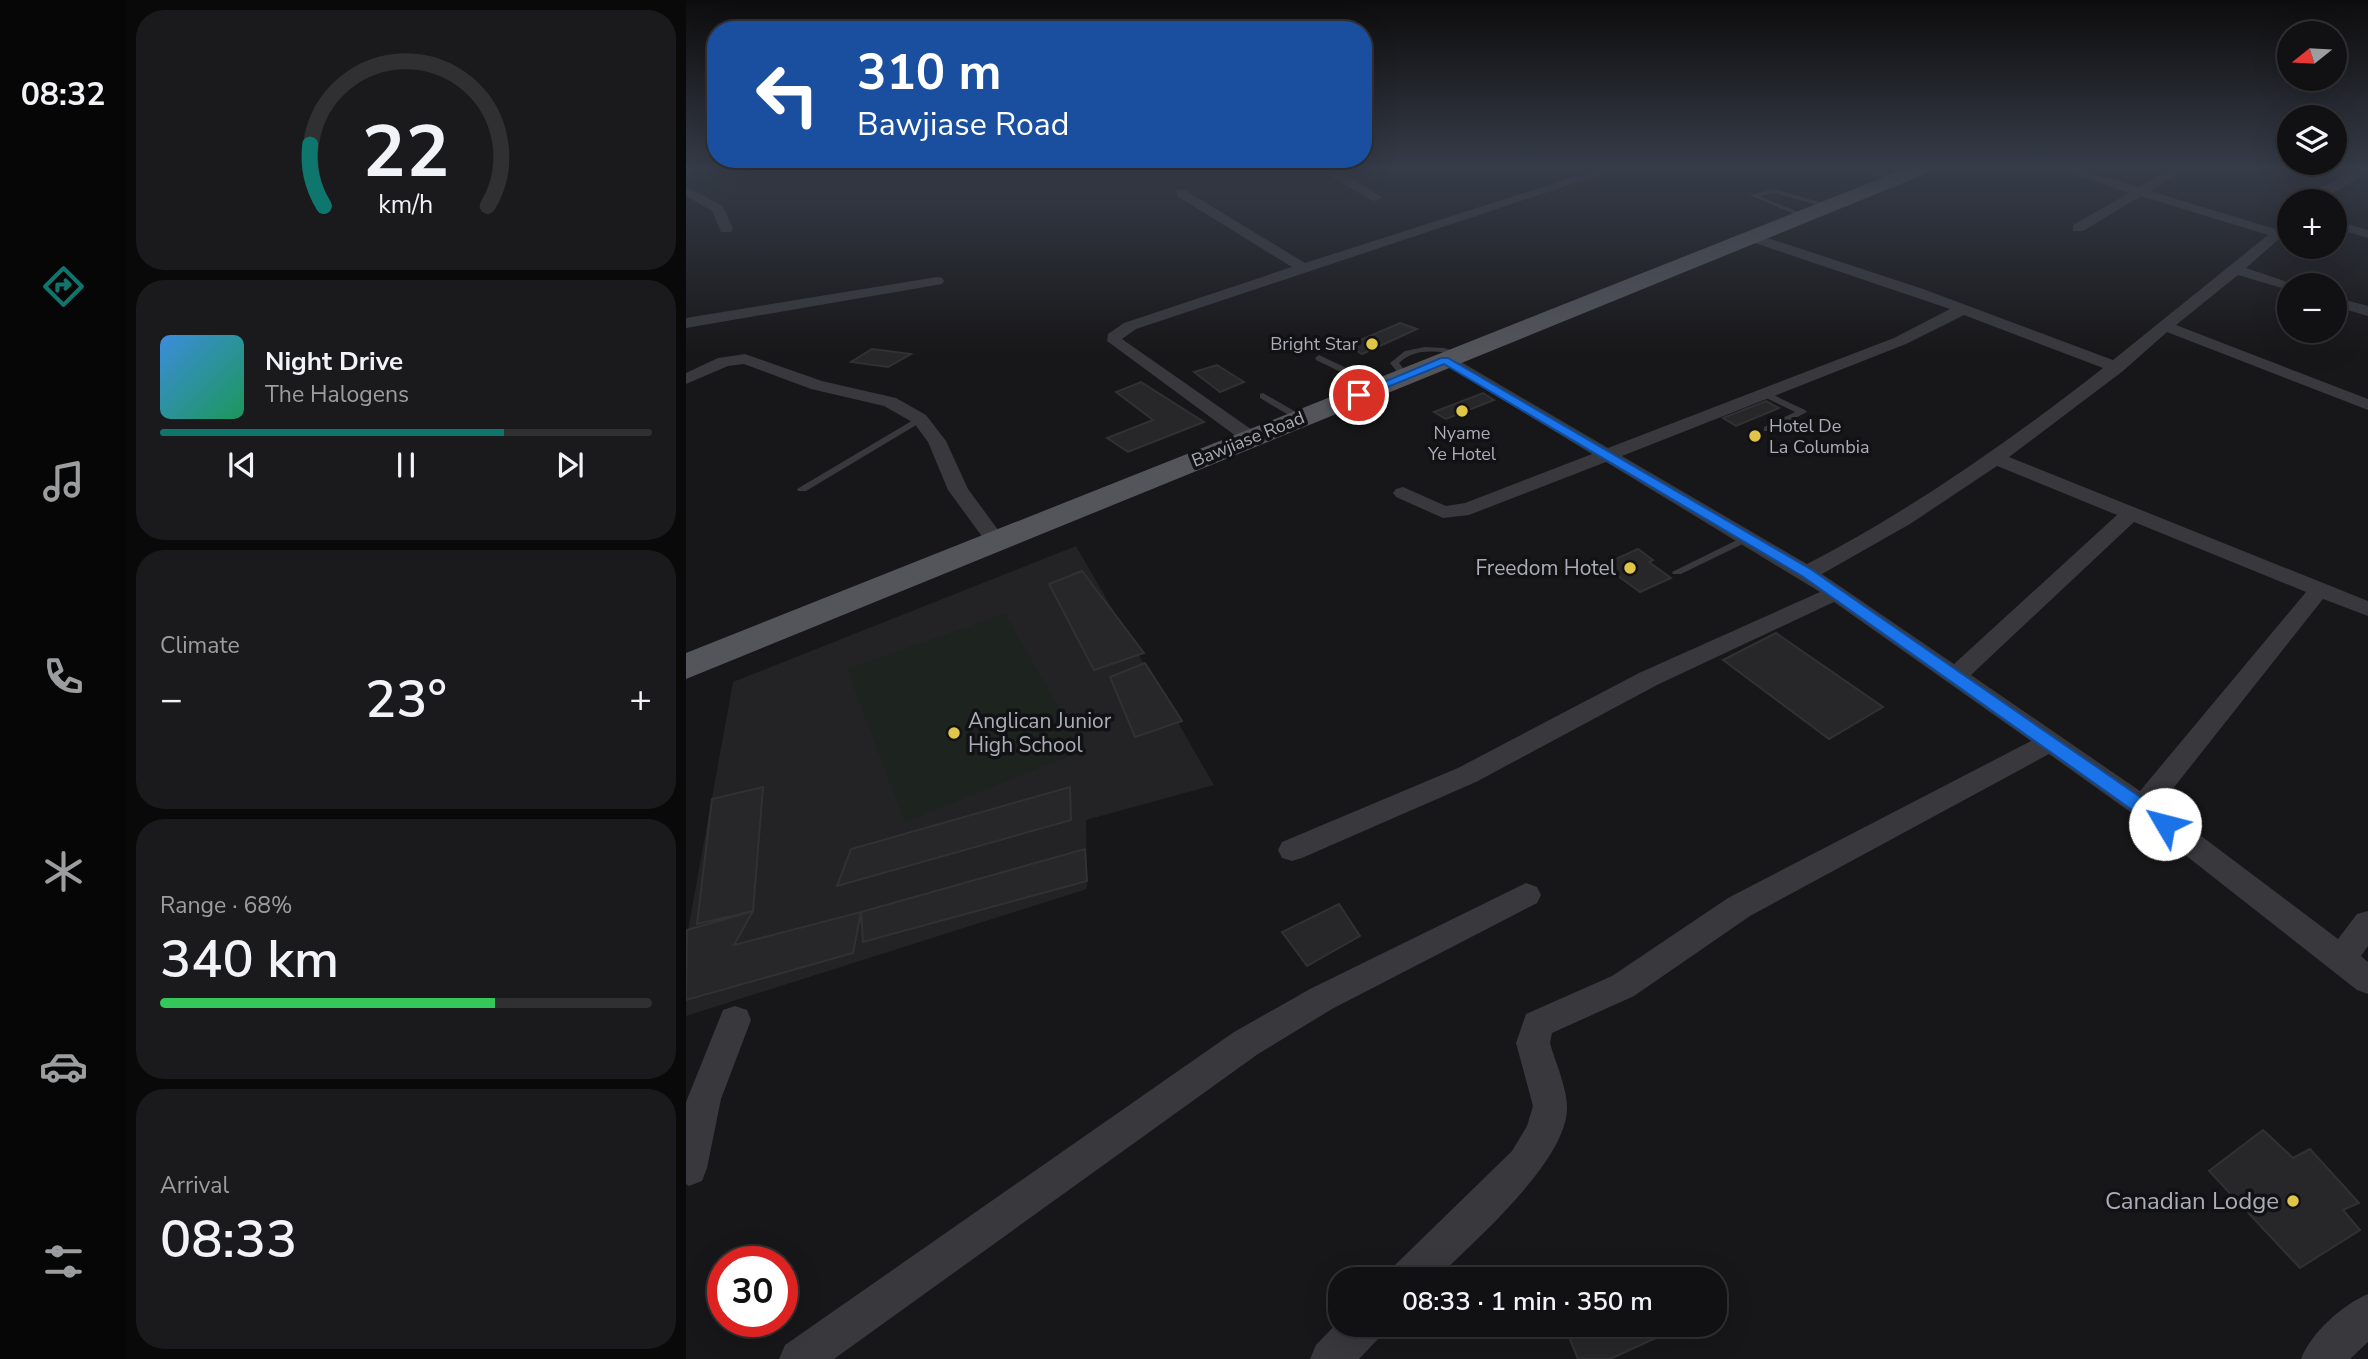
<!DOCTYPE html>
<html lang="en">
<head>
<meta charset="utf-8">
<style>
  body { margin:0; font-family:"Nunito Sans",sans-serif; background:#1a191b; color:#f1f3f6; height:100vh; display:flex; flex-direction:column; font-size:26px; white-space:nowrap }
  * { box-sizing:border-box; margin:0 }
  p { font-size:23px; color:#9c9d9f }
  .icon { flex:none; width:38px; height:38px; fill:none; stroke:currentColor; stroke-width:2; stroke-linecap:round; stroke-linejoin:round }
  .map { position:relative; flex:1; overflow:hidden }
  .details { display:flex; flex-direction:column; gap:10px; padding:10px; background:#09090a; width:560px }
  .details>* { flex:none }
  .hud { position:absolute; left:21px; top:21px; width:665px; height:147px; border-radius:28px; box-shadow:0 7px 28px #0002,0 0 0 2px #303032; background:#1a4fa0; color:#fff; overflow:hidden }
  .needle { width:46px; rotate:252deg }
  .tools { position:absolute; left:1591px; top:21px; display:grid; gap:14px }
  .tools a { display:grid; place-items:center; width:70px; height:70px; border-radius:50%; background:#111012; box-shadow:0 7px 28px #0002,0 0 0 2px #303032; font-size:35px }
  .speed { position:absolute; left:21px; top:1246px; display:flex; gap:14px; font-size:35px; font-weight:700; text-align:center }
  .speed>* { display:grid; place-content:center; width:91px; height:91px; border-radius:50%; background:#111012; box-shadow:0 7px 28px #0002,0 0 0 2px #303032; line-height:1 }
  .speed .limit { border:10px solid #d22; background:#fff; color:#111 }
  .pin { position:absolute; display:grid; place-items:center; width:60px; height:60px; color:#fff; margin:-30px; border:4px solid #fff; border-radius:50%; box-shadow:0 2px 7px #0007 }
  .me { position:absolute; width:77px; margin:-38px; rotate:307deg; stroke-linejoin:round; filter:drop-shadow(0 0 5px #0008) }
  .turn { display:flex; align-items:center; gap:24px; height:147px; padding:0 35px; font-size:32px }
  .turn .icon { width:91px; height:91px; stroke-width:2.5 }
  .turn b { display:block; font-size:49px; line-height:60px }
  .big { font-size:52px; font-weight:600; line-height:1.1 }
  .details .widget { flex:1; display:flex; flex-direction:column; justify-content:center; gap:10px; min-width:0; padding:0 24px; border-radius:28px; background:#1a191b }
  .details .dial { align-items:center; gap:0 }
  .dial svg { height:182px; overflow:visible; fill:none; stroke:#303032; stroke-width:7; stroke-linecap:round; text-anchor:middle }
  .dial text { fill:#f1f3f6; stroke:none }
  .song { display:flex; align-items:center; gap:21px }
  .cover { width:84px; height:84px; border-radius:10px; background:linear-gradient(135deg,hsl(210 70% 55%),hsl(150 70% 35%)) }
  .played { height:7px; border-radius:4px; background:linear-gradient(90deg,#0f766e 70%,#303032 70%) }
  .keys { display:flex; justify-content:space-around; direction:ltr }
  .heat { display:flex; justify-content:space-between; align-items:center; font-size:38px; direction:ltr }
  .charge { height:10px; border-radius:5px; background:linear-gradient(90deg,#34c759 68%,#303032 0) }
  .trip { position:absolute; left:642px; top:1267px; width:399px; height:70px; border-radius:28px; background:#111012; box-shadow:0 7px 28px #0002,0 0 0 2px #303032; font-weight:600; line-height:70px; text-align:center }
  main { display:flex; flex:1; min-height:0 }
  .tab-bar { display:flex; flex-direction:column; width:126px; justify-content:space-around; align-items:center; background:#070607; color:#9c9d9f }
  .tab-bar .icon { width:49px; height:49px }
  .tab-bar .on { color:#0f766e }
  .tab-bar b { font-size:32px; color:#f1f3f6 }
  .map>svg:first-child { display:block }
  .built { fill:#232325 }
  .green { fill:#1d231f }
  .building { fill:#272729; stroke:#313134; stroke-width:2 }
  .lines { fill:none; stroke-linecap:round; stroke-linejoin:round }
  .service { fill:#38383d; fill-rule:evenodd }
  .minor { fill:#38383d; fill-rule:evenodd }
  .primary { fill:#54555b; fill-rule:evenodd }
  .route { fill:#1a73e8; stroke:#114b97; stroke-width:2 }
  .poi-dot { fill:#dfc648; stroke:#121113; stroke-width:2.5 }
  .labels { text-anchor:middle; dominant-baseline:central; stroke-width:7; stroke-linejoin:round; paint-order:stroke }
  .far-poi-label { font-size:18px; fill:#aaacb7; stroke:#121113; text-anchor:end }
  .far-street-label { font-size:18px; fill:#aaacb7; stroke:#121113 }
  .poi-label { font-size:21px; fill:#aaacb7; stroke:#121113; text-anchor:end }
  .near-poi-label { font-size:24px; fill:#aaacb7; stroke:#121113; text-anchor:end }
</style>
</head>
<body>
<main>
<nav class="tab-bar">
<b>08:32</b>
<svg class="icon on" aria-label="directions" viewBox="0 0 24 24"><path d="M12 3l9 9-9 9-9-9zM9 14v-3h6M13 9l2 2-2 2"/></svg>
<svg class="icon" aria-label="music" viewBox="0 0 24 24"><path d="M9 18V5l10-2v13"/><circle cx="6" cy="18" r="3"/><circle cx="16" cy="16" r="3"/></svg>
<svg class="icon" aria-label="phone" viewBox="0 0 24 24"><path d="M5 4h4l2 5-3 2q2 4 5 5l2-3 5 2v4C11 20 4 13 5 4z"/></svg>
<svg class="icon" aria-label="climate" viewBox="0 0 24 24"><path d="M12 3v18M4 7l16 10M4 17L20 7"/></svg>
<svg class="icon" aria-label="car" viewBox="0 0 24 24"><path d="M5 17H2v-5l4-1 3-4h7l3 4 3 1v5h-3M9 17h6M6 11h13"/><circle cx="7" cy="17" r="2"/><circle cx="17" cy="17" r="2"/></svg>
<svg class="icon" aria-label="filters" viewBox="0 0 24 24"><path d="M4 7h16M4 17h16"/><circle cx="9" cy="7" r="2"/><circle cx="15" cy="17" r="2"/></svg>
</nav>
<section class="details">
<div class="widget dial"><svg viewBox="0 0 100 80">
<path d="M14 69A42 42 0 1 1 86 69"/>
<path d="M14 69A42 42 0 0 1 8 42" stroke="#0f766e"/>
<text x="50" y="56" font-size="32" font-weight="700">22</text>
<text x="50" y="72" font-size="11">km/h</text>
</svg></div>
<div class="widget">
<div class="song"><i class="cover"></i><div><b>Night Drive</b><p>The Halogens</p></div></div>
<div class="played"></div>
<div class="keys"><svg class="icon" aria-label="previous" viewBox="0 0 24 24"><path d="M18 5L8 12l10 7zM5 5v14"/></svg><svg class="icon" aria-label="pause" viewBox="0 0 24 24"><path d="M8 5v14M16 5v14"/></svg><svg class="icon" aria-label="next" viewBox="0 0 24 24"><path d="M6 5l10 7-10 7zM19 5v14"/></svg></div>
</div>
<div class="widget"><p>Climate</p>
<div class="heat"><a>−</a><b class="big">23°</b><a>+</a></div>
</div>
<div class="widget"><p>Range · 68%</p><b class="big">340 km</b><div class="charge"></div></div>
<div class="widget"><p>Arrival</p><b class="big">08:33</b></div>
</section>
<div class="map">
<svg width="1682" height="1359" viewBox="0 0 1682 1359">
  <rect width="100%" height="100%" fill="#171618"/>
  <!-- built -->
  <path class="built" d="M390 546 528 785 400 820 401 889 0 1016V941L47 682Z"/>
  <!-- green -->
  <path class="green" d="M319 614 397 750 219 822 161 669Z"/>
  <!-- building -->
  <path class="building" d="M714 323 731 329 676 354 663 345Z
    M186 349 225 354 202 367 165 362Z
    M531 365 558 382 534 392 508 372Z
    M455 382 518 422 442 452 421 438 467 420 430 392Z
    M797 393 808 400 760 419 748 412Z
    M1080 401 1093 408 1050 426 1037 418Z
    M952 549 967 560 963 562 985 578 954 592 917 565Z
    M396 571 458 653 408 670 363 584Z
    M1090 633 1197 707 1143 739 1037 660Z
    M459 663 496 721 449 737 424 677Z
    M77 787 67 911 11 924 26 799Z
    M384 787 385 820 151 886 165 849Z
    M399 849 401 881 177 942 175 912Z
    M653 904 674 936 621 966 596 932Z
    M67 911 48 945 175 912 167 953 0 1000 1 930Z
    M1577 1130 1607 1158 1624 1149 1673 1203 1657 1210 1674 1230 1614 1268 1523 1171Z
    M958 1269 962 1279H935Z
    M878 1325H978L981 1333 924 1359H892Z"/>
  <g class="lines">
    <!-- service -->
    <path class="service" d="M1088 189 1148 206 1149 207 1146 209 1088 193 1073 196 1122 216 1123 217 1120 219 1063 195Z
      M739 347 758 348 779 354 775 356C754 351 730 347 713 363L723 376 719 379 716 378 704 363 719 351Z
      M633 355 696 385 697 387 690 389 630 360 629 358Z
      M1077 390 1119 410 1121 412 1084 431H1078V427L1109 412 1074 395 1073 393Z
      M577 393 617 416 619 418 614 421 611 420 574 398V394Z
      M234 416 237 417V421L120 491H112L111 489Z
      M1061 535 1066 538 1065 540 995 574H987L986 572Z"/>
    <!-- minor -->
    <path class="minor" d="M231 166H301L295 170H237Z
      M638 166H650L654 171 696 197 690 201 685 200 646 177Z
      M922 166H940L450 329 436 339 572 434 574 438 572 442H558L421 341 422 334 438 323 606 267 491 196V190H499L619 263Z
      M1163 166H1181L1217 179 1211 183Z
      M1362 166H1380L1452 187 1489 166H1503L1464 191 1589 229 1603 219V230L1560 268 1610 285H1603V290L1552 275 1490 325 1682 399V410L1481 332 1437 371 1323 457 1682 601V616L1637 599 1474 805 1652 939 1671 914 1682 911V946L1675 956 1682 962V994L1671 990 1447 814 1363 754 1064 916 948 996 866 1033 864 1043C869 1061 881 1088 881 1106 883 1160 787 1242 750 1279H704L709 1265 826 1151 841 1126 847 1106 830 1043 840 1014 926 976 1042 898 1345 741 1148 602 971 685 790 782 616 858 606 861 596 858 592 850 596 842 772 768 953 673 1134 592 920 462 783 515 757 518 710 497 707 493 710 489 717 487 760 506 779 503 906 454 751 360 759 355 765 356 922 448 1208 338 1264 309 1063 241V235H1073L1237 289 1427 360 1582 235 1455 196 1397 231H1387V225L1443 193ZM1278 315 1417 368C1324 441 1227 509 1121 564L936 456 1220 344ZM1311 466 1431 515 1268 664 1136 574 1224 524ZM1448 522 1620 592 1454 791 1285 675Z
      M1675 166H1682V172L1634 201H1621L1631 190Z
      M0 187 37 206 47 229 45 232H35L26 211 0 196Z
      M1648 220 1682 230V238L1648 228Z
      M251 277 256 278 258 281 256 284 0 328V318Z
      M1648 297 1682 306V316L1648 306Z
      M59 354 136 381 210 398 240 415 260 441 282 489 321 542 317 546H303L262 490 242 442 228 423 198 406 125 389 58 364 42 366 0 384V373L32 358Z
      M840 883 851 887 855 895 851 903 646 1009 572 1054 148 1359H93L99 1345 548 1032 624 989Z
      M49 1006 61 1010 65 1020 35 1099 21 1168 16 1181 3 1186 0 1184V1102L37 1010Z
      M1682 1294V1342L1664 1359H1615C1625 1333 1656 1305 1682 1294Z
      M654 1320V1325H698L692 1339 673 1359H624L630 1345Z"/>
    <!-- primary -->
    <path class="primary" d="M1226 166H1251L1249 170 0 679V653Z"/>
  </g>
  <!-- sky -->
  <linearGradient id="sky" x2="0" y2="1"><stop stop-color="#0d0c0d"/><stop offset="0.47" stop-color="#363c48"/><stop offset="1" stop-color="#363c48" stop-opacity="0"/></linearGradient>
  <rect width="1682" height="356" fill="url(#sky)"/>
  <!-- route -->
  <path class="route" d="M755 358H762L1126 570 1486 819 1488 824 1486 829H1473L1116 576 758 364 677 397 667 395Z"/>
  <!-- markers -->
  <g class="poi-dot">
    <circle cx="686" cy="344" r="7"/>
    <circle cx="776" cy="411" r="7"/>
    <circle cx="1069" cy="436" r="7"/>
    <circle cx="944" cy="568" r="7"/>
    <circle cx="268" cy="733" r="7"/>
    <circle cx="1607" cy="1201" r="7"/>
  </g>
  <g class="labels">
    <!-- far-poi labels -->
    <g class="far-poi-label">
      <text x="672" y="344">Bright Star</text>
      <text x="1083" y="426" text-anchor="start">Hotel De<tspan x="1083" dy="21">La Columbia</tspan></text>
      <text x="776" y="433" text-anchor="middle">Nyame<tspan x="776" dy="21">Ye Hotel</tspan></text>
    </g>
    <!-- far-street labels -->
    <g class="far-street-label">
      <text transform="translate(562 439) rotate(-22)">Bawjiase Road</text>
    </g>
    <!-- poi labels -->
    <g class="poi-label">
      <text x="930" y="568">Freedom Hotel</text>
      <text x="282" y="721" text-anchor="start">Anglican Junior<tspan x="282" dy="24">High School</tspan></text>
    </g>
    <!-- near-poi labels -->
    <g class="near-poi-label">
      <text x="1593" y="1201">Canadian Lodge</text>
    </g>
  </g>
</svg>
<div class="tools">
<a><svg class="needle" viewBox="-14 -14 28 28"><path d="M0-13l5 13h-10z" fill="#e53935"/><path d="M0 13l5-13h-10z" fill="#9c9d9f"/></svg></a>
<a><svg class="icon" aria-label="layers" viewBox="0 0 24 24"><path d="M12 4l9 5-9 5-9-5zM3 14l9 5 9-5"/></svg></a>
<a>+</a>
<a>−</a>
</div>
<div class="speed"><div class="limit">30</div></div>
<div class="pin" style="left:673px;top:395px;background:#d93025"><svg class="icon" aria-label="arrive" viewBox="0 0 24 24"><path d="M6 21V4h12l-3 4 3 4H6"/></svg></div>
<svg class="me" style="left:1479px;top:824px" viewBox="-20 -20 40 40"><circle r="19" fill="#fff"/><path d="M0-13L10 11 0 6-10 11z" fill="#1a73e8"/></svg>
<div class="trip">08:33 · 1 min · 350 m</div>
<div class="hud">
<div class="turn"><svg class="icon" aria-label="left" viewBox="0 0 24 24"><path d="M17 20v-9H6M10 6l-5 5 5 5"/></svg><div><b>310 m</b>Bawjiase Road</div></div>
</div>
</div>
</main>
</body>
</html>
